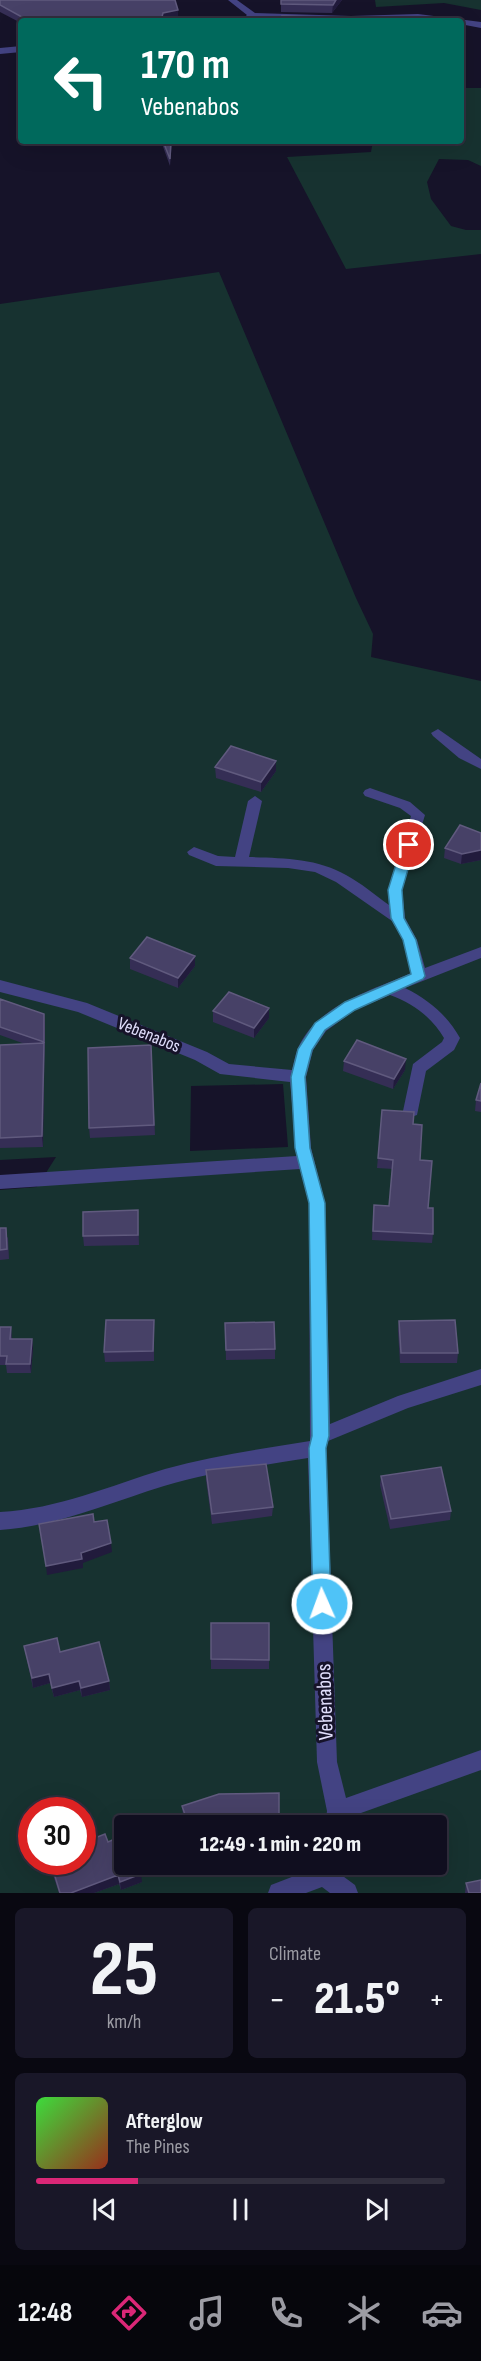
<!DOCTYPE html>
<html lang="en">
<head>
<meta charset="utf-8">
<style>
  body { margin:0; font-family:"Sofia Sans Condensed",sans-serif; background:#191728; color:#f1f3f6; height:100vh; display:flex; flex-direction:column; font-size:22px; white-space:nowrap }
  * { box-sizing:border-box; margin:0 }
  p { font-size:20px; color:#9c9ca4 }
  .icon { flex:none; width:33px; height:33px; fill:none; stroke:currentColor; stroke-width:2; stroke-linecap:round; stroke-linejoin:round }
  .map { position:relative; height:1893px; overflow:hidden }
  .drawer { display:flex; flex-direction:column; gap:15px; padding:15px; background:#090811; flex:1 }
  .drawer>* { flex:none }
  .guide { position:absolute; left:18px; top:18px; width:446px; height:126px; border-radius:6px; box-shadow:0 6px 24px #0002,0 0 0 2px #302e3d; background:#00695c; color:#fff; overflow:hidden }
  .speed { position:absolute; left:18px; top:1797px; display:flex; gap:12px; font-size:30px; font-weight:700; text-align:center }
  .speed>* { display:grid; place-content:center; width:78px; height:78px; border-radius:50%; background:#100e1f; box-shadow:0 6px 24px #0002,0 0 0 2px #302e3d; line-height:1 }
  .speed .limit { border:9px solid #d22; background:#fff; color:#111 }
  .pin { position:absolute; display:grid; place-items:center; width:51px; height:51px; color:#fff; margin:-26px; border:3px solid #fff; border-radius:50%; box-shadow:0 2px 6px #0007 }
  .me { position:absolute; width:66px; margin:-33px; rotate:358deg; stroke-linejoin:round; filter:drop-shadow(0 0 4px #0008) }
  .turn { display:flex; align-items:center; gap:21px; height:126px; padding:0 24px; font-size:27px }
  .turn .icon { width:78px; height:78px; stroke-width:2.5 }
  .turn b { display:block; font-size:42px; line-height:51px }
  .big { font-size:45px; font-weight:800; line-height:1.1 }
  .drawer .widget { flex:1; display:flex; flex-direction:column; justify-content:center; gap:9px; min-width:0; padding:0 21px; border-radius:9px; background:#191728 }
  .drawer .dial { align-items:center; gap:0 }
  .dial b { font-size:78px; line-height:1 }
  .song { display:flex; align-items:center; gap:18px }
  .cover { width:72px; height:72px; border-radius:9px; background:linear-gradient(135deg,hsl(120 70% 55%),hsl(10 70% 35%)) }
  .played { height:6px; border-radius:3px; background:linear-gradient(90deg,#db2777 25%,#302e3d 25%) }
  .keys { display:flex; justify-content:space-around; direction:ltr }
  .heat { display:flex; justify-content:space-between; align-items:center; font-size:33px; direction:ltr }
  .drawer .tiles { flex:1; display:grid; gap:15px; grid-template-columns:1fr 1fr }
  .widget:last-child { grid-column:span 2 }
  .trip { position:absolute; left:114px; top:1815px; width:333px; height:60px; border-radius:6px; background:#100e1f; box-shadow:0 6px 24px #0002,0 0 0 2px #302e3d; font-weight:800; line-height:60px; text-align:center }
  .menu { display:flex; height:96px; justify-content:space-around; align-items:center; background:#06060c; color:#9c9ca4 }
  .menu .icon { width:42px; height:42px }
  .menu .on { color:#db2777 }
  .menu b { font-size:27px; color:#f1f3f6 }
  .map>svg:first-child { display:block }
  .green { fill:#173230; fill-rule:evenodd }
  .lines { fill:none; stroke-linecap:round; stroke-linejoin:round }
  .minor { fill:#434383; fill-rule:evenodd }
  .wall { fill:#352e55 }
  .shaded-wall { fill:#211b3c }
  .building { fill:#474167; stroke:#605a7e; stroke-width:1.5 }
  .route { fill:#4fc3f7; stroke:#337fa1; stroke-width:1.5 }
  .labels { text-anchor:middle; dominant-baseline:central; stroke-width:6; stroke-linejoin:round; paint-order:stroke }
  .street-label { font-size:18px; fill:#e1dffc; stroke:#161329 }
  .near-street-label { font-size:21px; fill:#e1dffc; stroke:#161329 }
</style>
</head>
<body>
<div class="map">
<svg width="481" height="1893" viewBox="0 0 481 1893">
  <rect width="100%" height="100%" fill="#161329"/>
  <!-- green -->
  <path class="green" d="M375 0H481V10L444 3 376 7Z
    M461 88H481V166L468 160 439 159 427 182 431 199 451 226 466 230H481V254L346 269 287 157 371 152 373 141H460Z
    M219 272 356 598 373 634 371 657 481 681V1893H0V1190L37 1187 56 1157 0 1160V304ZM283 1084 288 1147 190 1151 191 1086ZM32 1810H82V1862H32ZM124 1826H436V1864H124Z"/>
  <g class="lines">
    <!-- minor -->
    <path class="minor" d="M228 0H237L255 13 351 16 418 14 481 22V28L460 24V21C392 21 323 20 255 18L250 21H240L247 15Z
      M21 46V52L0 54V48Z
      M438 729 481 759V769L459 758 433 736 431 733Z
      M370 788 410 802 425 815 402 890 405 918 417 940 425 968 481 947V958L405 988C429 1000 447 1015 460 1038L454 1050 426 1071 417 1115 411 1117 405 1115 403 1111 413 1064 442 1042 444 1038C432 1017 412 1003 390 995L355 1010 326 1031 313 1050 306 1077 311 1148 325 1203 330 1424 398 1396 481 1369V1385L408 1408 328 1441 326 1448 337 1762 346 1798 481 1750V1770L347 1818 346 1826H325L327 1811 317 1762 308 1458C260 1466 211 1472 164 1486 109 1503 58 1526 0 1530V1512C58 1509 109 1486 165 1469 212 1456 261 1449 310 1441L309 1203 300 1169 0 1189V1175L297 1156 290 1082 220 1074 195 1060 78 1012 0 992V980L87 1003 207 1052 229 1064 292 1070C294 1063 295 1055 298 1048 317 1005 371 991 411 973L403 940 392 921 336 882 315 872 288 868 216 866 189 855 187 852 194 847 218 856 235 857 248 801 255 796 262 801 249 857C282 858 317 858 346 875 361 883 375 895 389 905L388 890 411 816 400 808 365 796 363 793 365 790Z
      M315 1864H337L336 1871 355 1885 358 1893H330L322 1887 306 1893H268L271 1885 315 1868Z"/>
  </g>
  <!-- wall -->
  <path class="wall" d="M0 0 178 10V17L163 20V21H21V23L0 12Z
    M281 0H342L332 13 281 12Z
    M161 141H172L170 166Z
    M323 141H351V142Z
    M276 761V771L261 792 216 778 215 767Z
    M481 833V860L461 864 444 858 445 848Z
    M130 958 195 966 178 988 130 969Z
    M0 999 45 1023 43 1147 0 1148V1045L25 1044 0 1035Z
    M269 1008V1018L254 1038 213 1022V1011Z
    M151 1045 155 1135 90 1138 89 1128Z
    M344 1061 405 1070 393 1089 343 1071Z
    M481 1083V1112L475 1111 476 1100Z
    M382 1110 413 1124 433 1234 432 1243 372 1240 373 1214 389 1206 393 1169 377 1168Z
    M138 1210 139 1245 84 1246 83 1236Z
    M0 1228 8 1238 9 1259 0 1260Z
    M154 1320V1361L105 1362 104 1352Z
    M399 1321 458 1353 457 1363H400L398 1331Z
    M225 1323 275 1349V1359L226 1360Z
    M0 1327H11L12 1339H32L33 1348 31 1373H7L6 1365H0Z
    M206 1470 273 1507 272 1516 212 1524 206 1480Z
    M381 1476 451 1511 450 1520 390 1529 380 1485Z
    M211 1623H269V1669H211Z
    M24 1646 60 1652 109 1681 110 1690 82 1697 80 1690 54 1697 50 1683 33 1688Z
    M182 1806 279 1826H186L183 1815Z
    M108 1842 142 1882 121 1890 119 1884 94 1893H59L52 1872 51 1863Z
    M466 1883 481 1893H465Z"/>
  <!-- shaded-wall -->
  <path class="shaded-wall" d="M336 0H342L332 13 333 5Z
    M178 10V17L161 21 163 13Z
    M276 761V771L261 792V782Z
    M481 850V860L461 864 462 854Z
    M195 956V966L178 988V978Z
    M269 1008V1018L254 1038V1028Z
    M44 1014 45 1023V1051L44 1042Z
    M44 1043V1053L43 1147 42 1136Z
    M406 1059 405 1070 393 1089 394 1079Z
    M32 1339 33 1348 31 1373 30 1364Z
    M111 1543 112 1552 83 1563V1568L47 1575 46 1566Z
    M49 1674 50 1683 33 1688 32 1678Z
    M79 1681 80 1690 54 1697 52 1688Z
    M109 1681 110 1690 82 1697 81 1688Z
    M141 1874 142 1882 121 1890 120 1882Z
    M118 1875 119 1884 94 1893H71Z"/>
  <!-- building -->
  <path class="building" d="M0 0H175L178 10 163 13 161 21H29L0 5Z
    M281 0H336L333 5 281 4Z
    M282 16 326 17 323 21H283Z
    M163 141H171L170 159Z
    M231 746 276 761 261 782 215 767Z
    M460 825 481 833V850L462 854 445 848Z
    M147 937 195 956 178 978 130 958Z
    M229 992 269 1008 254 1028 213 1011Z
    M0 999 44 1014V1042L0 1027Z
    M357 1040 406 1059 394 1079 344 1061Z
    M44 1043 42 1136 0 1138V1045Z
    M151 1045 154 1125 89 1128 88 1048Z
    M481 1083V1101L476 1100Z
    M382 1110 414 1112 413 1124 422 1125 420 1160 432 1161 428 1208H433V1234L373 1231 374 1205 389 1206 393 1160 378 1158Z
    M138 1210V1235L83 1236V1212Z
    M0 1228H6L7 1249 0 1250Z
    M106 1320H154L153 1351 104 1352Z
    M455 1320 458 1353H401L399 1321Z
    M274 1322 275 1349 226 1350 225 1323Z
    M0 1327H11L10 1339H32L30 1364H6L7 1356H0Z
    M266 1464 273 1507 212 1514 206 1470Z
    M441 1467 451 1511 391 1519 381 1476Z
    M93 1514 94 1522 107 1520 111 1543 81 1553 82 1559 46 1566 39 1524Z
    M211 1623H269V1660L211 1659Z
    M57 1638 60 1652 99 1642 109 1681 81 1688 79 1681 52 1688 49 1674 32 1678 24 1646Z
    M279 1793V1826H189L182 1806 219 1794Z
    M105 1834 108 1842 124 1835V1864H139L141 1874 120 1882 118 1875 71 1893H60L51 1863 55 1862H82V1843Z
    M481 1880V1893H469L466 1883Z"/>
  <!-- route -->
  <path class="route" d="M409 841 415 845 402 890 404 918 416 940 425 976 423 979 355 1010 325 1030 312 1050 305 1077 310 1148 325 1203 329 1436 326 1448 331 1604 329 1610 322 1613 316 1610 313 1604 309 1448 312 1436 309 1203 295 1148 291 1077 298 1049 315 1023 345 1002 411 974 403 940 391 918 388 890 402 845Z"/>
  <g class="labels">
    <!-- street labels -->
    <g class="street-label">
      <text transform="translate(149 1035) rotate(22)">Vebenabos</text>
    </g>
    <!-- near-street labels -->
    <g class="near-street-label">
      <text transform="translate(325 1702) rotate(-92)">Vebenabos</text>
    </g>
  </g>
</svg>
<div class="speed"><div class="limit">30</div></div>
<div class="pin" style="left:409px;top:845px;background:#d93025"><svg class="icon" aria-label="arrive" viewBox="0 0 24 24"><path d="M6 21V4h12l-3 4 3 4H6"/></svg></div>
<svg class="me" style="left:322px;top:1604px" viewBox="-20 -20 40 40"><circle r="17" fill="#4fc3f7" stroke="#fff" stroke-width="3"/><path d="M0-11L8 9 0 5-8 9z" fill="#fff"/></svg>
<div class="trip">12:49 · 1 min · 220 m</div>
<div class="guide">
<div class="turn"><svg class="icon" aria-label="left" viewBox="0 0 24 24"><path d="M17 20v-9H6M10 6l-5 5 5 5"/></svg><div><b>170 m</b>Vebenabos</div></div>
</div>
</div>
<section class="drawer">
<div class="tiles">
<div class="widget dial"><b>25</b><p>km/h</p></div>
<div class="widget"><p>Climate</p>
<div class="heat"><a>−</a><b class="big">21.5°</b><a>+</a></div>
</div>
<div class="widget">
<div class="song"><i class="cover"></i><div><b>Afterglow</b><p>The Pines</p></div></div>
<div class="played"></div>
<div class="keys"><svg class="icon" aria-label="previous" viewBox="0 0 24 24"><path d="M18 5L8 12l10 7zM5 5v14"/></svg><svg class="icon" aria-label="pause" viewBox="0 0 24 24"><path d="M8 5v14M16 5v14"/></svg><svg class="icon" aria-label="next" viewBox="0 0 24 24"><path d="M6 5l10 7-10 7zM19 5v14"/></svg></div>
</div>
</div>
</section>
<nav class="menu">
<b>12:48</b>
<svg class="icon on" aria-label="directions" viewBox="0 0 24 24"><path d="M12 3l9 9-9 9-9-9zM9 14v-3h6M13 9l2 2-2 2"/></svg>
<svg class="icon" aria-label="music" viewBox="0 0 24 24"><path d="M9 18V5l10-2v13"/><circle cx="6" cy="18" r="3"/><circle cx="16" cy="16" r="3"/></svg>
<svg class="icon" aria-label="phone" viewBox="0 0 24 24"><path d="M5 4h4l2 5-3 2q2 4 5 5l2-3 5 2v4C11 20 4 13 5 4z"/></svg>
<svg class="icon" aria-label="climate" viewBox="0 0 24 24"><path d="M12 3v18M4 7l16 10M4 17L20 7"/></svg>
<svg class="icon" aria-label="car" viewBox="0 0 24 24"><path d="M5 17H2v-5l4-1 3-4h7l3 4 3 1v5h-3M9 17h6M6 11h13"/><circle cx="7" cy="17" r="2"/><circle cx="17" cy="17" r="2"/></svg>
</nav>
</body>
</html>
